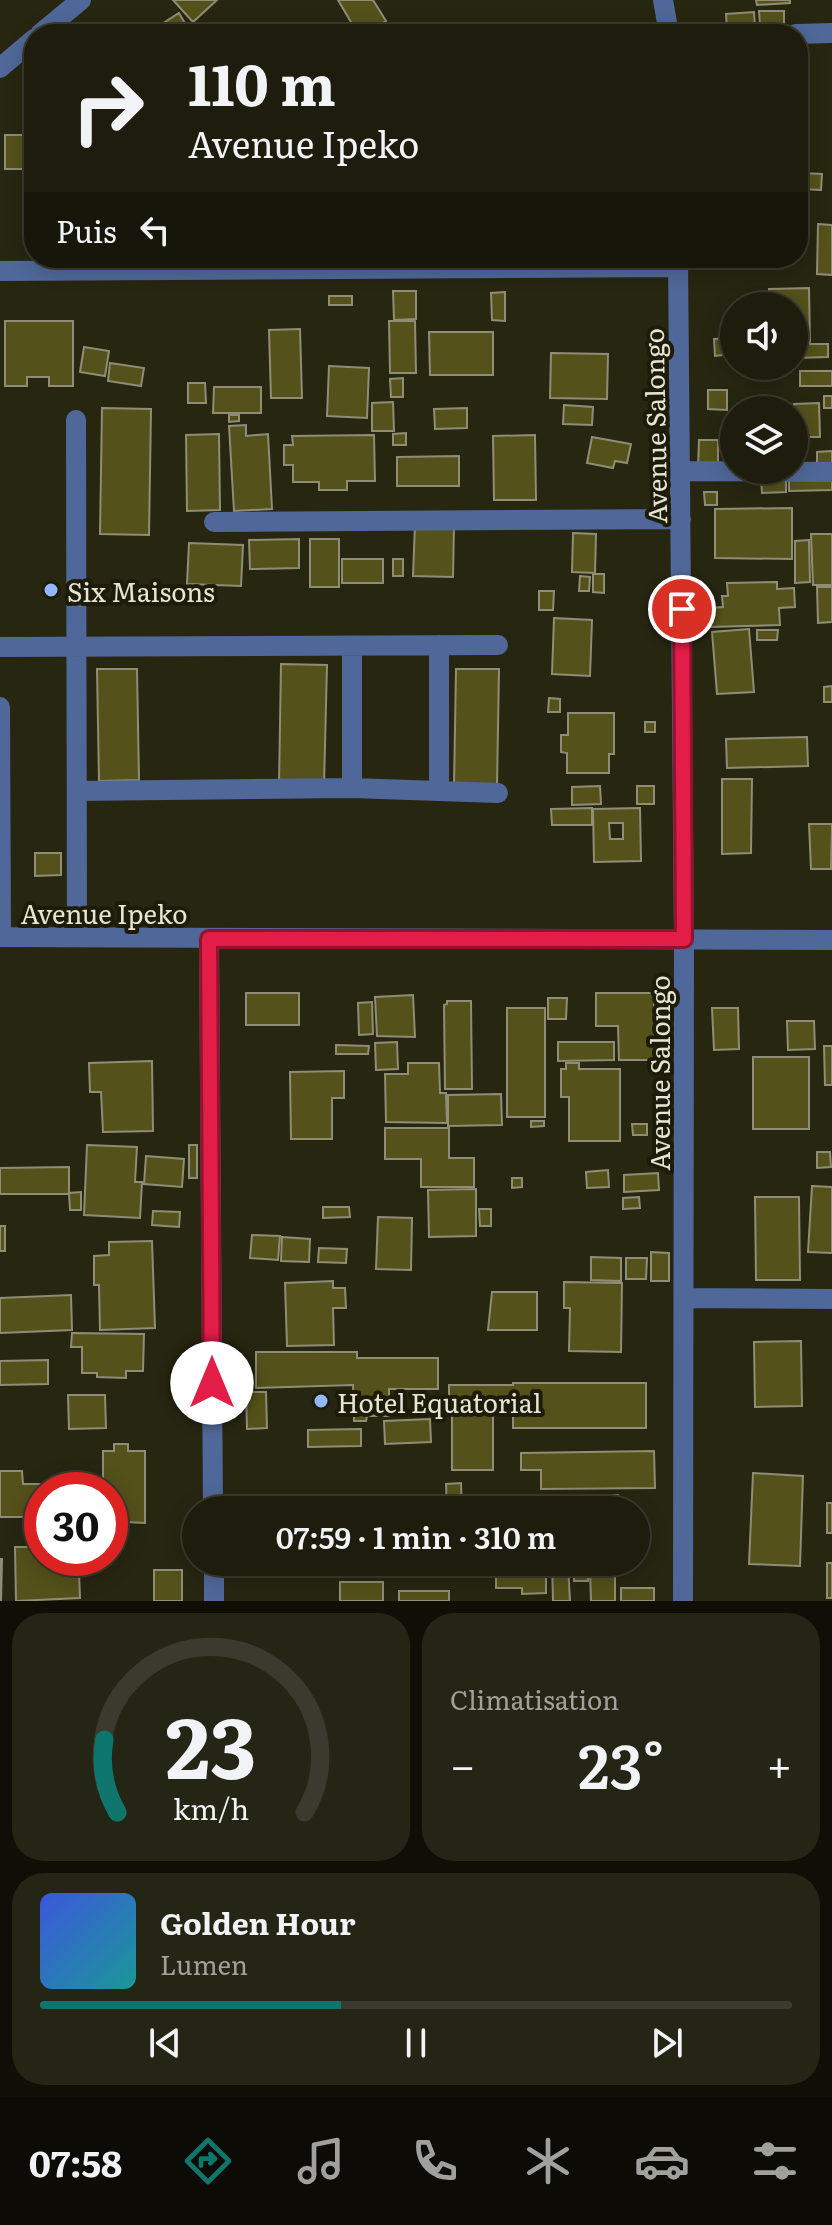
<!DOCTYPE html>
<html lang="fr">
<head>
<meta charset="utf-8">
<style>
  body { margin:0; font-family:Literata,serif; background:#252516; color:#f1f3f6; height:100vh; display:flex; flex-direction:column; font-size:30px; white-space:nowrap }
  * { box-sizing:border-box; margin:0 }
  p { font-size:26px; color:#a0a19d }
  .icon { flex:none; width:44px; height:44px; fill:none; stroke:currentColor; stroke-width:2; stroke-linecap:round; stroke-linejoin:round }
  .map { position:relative; height:1601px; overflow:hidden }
  .panel { display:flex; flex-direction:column; gap:12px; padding:12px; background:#100f07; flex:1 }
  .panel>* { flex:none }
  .banner { position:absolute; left:24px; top:24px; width:784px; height:244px; border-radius:32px; box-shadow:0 4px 20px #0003,0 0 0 2px #3b3a2e; background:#1d1c0d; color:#f1f3f6; overflow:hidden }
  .fabs { position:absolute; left:720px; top:292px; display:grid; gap:16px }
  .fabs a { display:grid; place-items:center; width:88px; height:88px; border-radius:50%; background:#1d1c0d; box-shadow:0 4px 20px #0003,0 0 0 2px #3b3a2e; font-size:40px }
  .speed { position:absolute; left:24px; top:1472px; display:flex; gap:16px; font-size:40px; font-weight:700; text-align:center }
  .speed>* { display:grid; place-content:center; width:104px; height:104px; border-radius:50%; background:#1d1c0d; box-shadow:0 4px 20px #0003,0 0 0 2px #3b3a2e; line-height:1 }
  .speed .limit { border:12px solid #d22; background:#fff; color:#111 }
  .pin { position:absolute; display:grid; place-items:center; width:68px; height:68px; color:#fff; margin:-34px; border:4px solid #fff; border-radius:50%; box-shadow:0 2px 8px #0007 }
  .me { position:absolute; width:88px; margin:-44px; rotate:0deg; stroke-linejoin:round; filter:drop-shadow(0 0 6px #0008) }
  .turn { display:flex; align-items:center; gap:28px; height:168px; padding:0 32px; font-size:36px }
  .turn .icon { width:104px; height:104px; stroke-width:2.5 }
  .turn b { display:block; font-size:56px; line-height:68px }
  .then { display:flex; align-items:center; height:76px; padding:0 32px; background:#0003; gap:16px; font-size:30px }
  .big { font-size:60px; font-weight:600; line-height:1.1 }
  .panel .card { flex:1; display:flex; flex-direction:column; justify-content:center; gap:12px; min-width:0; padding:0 28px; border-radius:32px; background:#252516 }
  .panel .dial { align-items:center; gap:0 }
  .dial svg { height:208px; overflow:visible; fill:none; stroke:#3b3a2e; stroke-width:7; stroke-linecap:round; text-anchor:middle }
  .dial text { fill:#f1f3f6; stroke:none }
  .song { display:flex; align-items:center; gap:24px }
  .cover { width:96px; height:96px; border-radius:12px; background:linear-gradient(135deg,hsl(230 70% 55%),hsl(180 70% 35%)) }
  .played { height:8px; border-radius:4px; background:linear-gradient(90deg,#0f766e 40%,#3b3a2e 40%) }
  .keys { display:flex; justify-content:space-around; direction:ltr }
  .heat { display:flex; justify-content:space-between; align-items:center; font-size:44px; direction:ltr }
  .panel .tiles { flex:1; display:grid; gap:12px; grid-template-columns:1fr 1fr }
  .card:last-child { grid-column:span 2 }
  .trip { position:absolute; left:182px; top:1496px; width:468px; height:80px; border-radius:40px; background:#1d1c0d; box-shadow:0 4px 20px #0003,0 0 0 2px #3b3a2e; font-weight:600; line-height:80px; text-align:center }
  .dock { display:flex; height:128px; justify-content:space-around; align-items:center; background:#0c0b05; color:#a0a19d }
  .dock .icon { width:56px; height:56px }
  .dock .on { color:#0f766e }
  .dock b { font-size:36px; color:#f1f3f6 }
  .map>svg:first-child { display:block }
  .building { fill:#55511a; stroke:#8f8d76; stroke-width:2; fill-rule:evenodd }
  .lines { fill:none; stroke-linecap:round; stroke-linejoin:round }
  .minor { stroke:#506899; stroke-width:20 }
  .route-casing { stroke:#92132f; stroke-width:20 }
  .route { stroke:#e11d48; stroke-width:14 }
  .poi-dot { fill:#93b7fd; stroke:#1e1c08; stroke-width:3 }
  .labels { text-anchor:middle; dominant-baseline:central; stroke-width:8; stroke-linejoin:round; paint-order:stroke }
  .street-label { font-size:26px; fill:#e5e4d7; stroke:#1e1c08 }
  .poi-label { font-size:26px; fill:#e5e4d7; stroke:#1e1c08; text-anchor:start }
</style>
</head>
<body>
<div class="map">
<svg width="832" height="1601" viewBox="0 0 832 1601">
  <rect width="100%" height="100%" fill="#272611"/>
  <!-- building -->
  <path class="building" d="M173 0H217L193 22Z
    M338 0H373L386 21 364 34H358Z
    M756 0H790V3L757 5Z
    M759 11H784V24L760 26Z
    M754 12 755 28 727 30 726 14Z
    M179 13 191 34H149L148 33Z
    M576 27 639 28V34H576Z
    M798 107H801L799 185H798Z
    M5 135H34V169H5Z
    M801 173 822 174 821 190 800 189Z
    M818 224 832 225V275L817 274Z
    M732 258H784V259L767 258V268L732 269Z
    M809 288 810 344H828V357L796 358 794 306H769V289Z
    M393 291H416V319L394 320Z
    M505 292V321L492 320 491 293Z
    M329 296H352V305H329Z
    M5 321H73V386H49V377H27V386H5Z
    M389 321H415L416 373H390Z
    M300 329 302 398H271L269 330Z
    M429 332H493V375H430Z
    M730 338 731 354 715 356 714 339Z
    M84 347 109 351 105 376 80 372Z
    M551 353 608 354 607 399 550 398Z
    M110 363 144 368 141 386 108 381Z
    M329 366 369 368 367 418 327 416Z
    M800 371H832V386H800Z
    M403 378V397H391L390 379Z
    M188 383H205L206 403H188Z
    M214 387H261V413H213Z
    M708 390H727V410L708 409Z
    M824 396H832V408H824Z
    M393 402 394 431H372V403Z
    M786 403V410H773V404Z
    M819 403 820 437H795L794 404Z
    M564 405 593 407 592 425 563 424Z
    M102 408 151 409 149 535 100 534Z
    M467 408V428L435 429 434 409Z
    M229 415H239V421L229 422Z
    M246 425V436L268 434 272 509 234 511 229 426Z
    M406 433V445H393V434Z
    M219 434 220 510 187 511 186 435Z
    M374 435 375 481H347V490H319V482H293V465H284V445H293L292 436Z
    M535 435 536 500H494L493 436Z
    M592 437 631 444 627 463 615 461 613 468 587 463Z
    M699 440H718V468H698Z
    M832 451V463H817V452Z
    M459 456V486H397V457Z
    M832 475V490L789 491V477Z
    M786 479V492L762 493 761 480Z
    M704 492H717V505H705Z
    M792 508V559L715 558V509Z
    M415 524 454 525 453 577 413 576Z
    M573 533 596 534 595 573 572 572Z
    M811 534H832V585H813Z
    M299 539V568L250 569 249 540Z
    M310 539H339V587H310Z
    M809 540 810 582 795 583V541Z
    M189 543 243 545 241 586 187 584Z
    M342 559H383V583H342Z
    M393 559H403V576H393Z
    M593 574H604V593L593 592Z
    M580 576 590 577 589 591H579Z
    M777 582V589L794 588 795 607 779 608 780 625 710 627 709 608 723 607 722 596H728L727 583Z
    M817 587H832V622L818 623Z
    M539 591H554L553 610H539Z
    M554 618 592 620 590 676 552 674Z
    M749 629 754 692 717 694 712 632Z
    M757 630H778L777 640H757Z
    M281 664 327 665 324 785H279Z
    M97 669H137L139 780 99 781Z
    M456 669H499L497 787 454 786Z
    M832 686V702H824V687Z
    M549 698 560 699V712H548Z
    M568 713H614V754H609V773H567V753L561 752V735H568Z
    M645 722H655V732H645Z
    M807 737 808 766 727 768 726 739Z
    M722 779H752L751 853 722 854Z
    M600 786 601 804 572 805V787Z
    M637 786H654V804H637Z
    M592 808V825H552L551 809Z
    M640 808 641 861 594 862 593 809ZM609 823H623V839H610Z
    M809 824H832L831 869H811Z
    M35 853H61V875L35 876Z
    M246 993H299V1025H246Z
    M596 993H654L655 1060H619L618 1026H596Z
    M413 995 415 1037 377 1036 375 997Z
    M548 998H567L566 1019H548Z
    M447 1001H471L472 1089H445L444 1005 447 1004Z
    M372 1002 373 1034 359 1035 358 1003Z
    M507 1008H545V1117H507Z
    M712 1008H738L739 1049 714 1050Z
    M787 1021H814L815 1049 788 1050Z
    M397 1042 398 1069 376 1070 375 1043Z
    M558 1042H614V1060L558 1061Z
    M336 1045 369 1046 368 1054H336Z
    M824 1046H832V1085H825Z
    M753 1057H809V1129H753Z
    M152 1061 153 1131 103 1132 101 1092H90L89 1063Z
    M408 1063H439L440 1093H446L447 1123 386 1122 385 1074H408Z
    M566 1063H579V1069H620V1141H569V1097H561V1069H566Z
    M344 1071V1098H332V1139H291L290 1072Z
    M501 1094 502 1125 448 1126V1095Z
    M531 1121H544V1126L531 1127Z
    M632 1124H647V1135H633Z
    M385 1128H449V1158H474V1187H421V1159H385Z
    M87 1145 137 1147 135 1182H142L140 1218 84 1215Z
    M189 1145H197V1178H189Z
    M817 1152H830L831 1167 817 1168Z
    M146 1156 184 1159 182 1187 144 1184Z
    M69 1167V1194H0V1168Z
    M608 1170 609 1187 587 1188 586 1172Z
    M658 1173 659 1190 624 1192V1175Z
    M512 1178H522V1187L512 1188Z
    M812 1186 832 1187V1253L808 1252Z
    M476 1189V1236L429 1237 428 1190Z
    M81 1192V1210H70L69 1193Z
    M639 1197 640 1208 623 1209V1198Z
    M755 1197H799L800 1280H756Z
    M323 1207H349L350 1217 323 1218Z
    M479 1209H491V1226H480Z
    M153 1211 180 1212 179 1227 152 1225Z
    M378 1217 412 1218 411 1270 376 1269Z
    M0 1226H5V1251H0Z
    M252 1235 280 1236 278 1260 250 1258Z
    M282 1237 310 1239 309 1262 281 1261Z
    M152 1241 155 1328 100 1330 99 1285H94V1256L109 1255V1242Z
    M319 1248 347 1249 346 1263 318 1262Z
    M651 1252 669 1253V1281H651Z
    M591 1257 621 1258V1281L591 1280Z
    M626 1258H647L646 1279H626Z
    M333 1281V1288H345L346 1308H333L334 1345 287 1346 285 1283Z
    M564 1282 622 1283 621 1352 569 1351 570 1308H564Z
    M492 1292H537V1330H488Z
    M71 1295 72 1330 0 1333V1298Z
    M72 1333 144 1334 143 1371H126V1378L97 1377V1373H82V1347H71Z
    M801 1341 802 1406 755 1407 754 1342Z
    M256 1352H357V1358H438V1389H389V1416H367L366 1421H354L353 1385 256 1388Z
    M48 1360V1384L0 1385V1361Z
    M513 1383H646V1428H513V1402H493V1470H452V1410H449V1385H513Z
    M246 1392H266L267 1428 247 1429Z
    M68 1395H105L106 1428 69 1429Z
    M430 1419 431 1442 385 1444 384 1421Z
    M361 1429V1446L308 1447V1430Z
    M114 1444H128V1451H145V1523L126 1522V1518H110V1490H103V1451H114Z
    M654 1451 655 1488 541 1489V1470H521V1453Z
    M0 1471H22L23 1484H46V1490H42V1517H0Z
    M753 1473 803 1476 800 1566 749 1564Z
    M461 1483 462 1510H447L446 1484Z
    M618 1495V1510H556V1499Z
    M285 1499 346 1500V1510H285Z
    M827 1503H832V1533H827Z
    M15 1547H42V1558H64L65 1573 79 1572 80 1598 16 1601Z
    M0 1559H2L1 1601H0Z
    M371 1562H430V1564L371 1566Z
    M496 1562H546V1593L522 1594V1588H496Z
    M827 1563H832V1598H827Z
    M552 1564H568L570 1601H553Z
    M574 1567H588V1581H574Z
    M154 1570H182V1601H154Z
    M590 1571H615V1601H591Z
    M340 1582H383V1601H340Z
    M621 1588H654V1601H621Z
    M399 1591H449V1601H399Z"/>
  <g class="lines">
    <!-- minor -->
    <path class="minor" d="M663 0 669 34
      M669 32 718 34
      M40 34 81 0
      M796 34 832 33
      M0 68 34 39
      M678 258 684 939 683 1601
      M0 271 678 267
      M76 420 77 937
      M680 471 832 472
      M214 522 681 519
      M0 647 498 645
      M0 707 1 937
      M352 788V646
      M77 791 352 788 498 793
      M439 791V645
      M0 937 832 940
      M209 939 213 1510
      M684 1298 832 1299
      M214 1562V1601"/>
  </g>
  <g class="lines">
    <defs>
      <path id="route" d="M212 1383 209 939H684L682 609"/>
    </defs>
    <!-- route casing -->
    <use href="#route" class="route-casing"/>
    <!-- route -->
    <use href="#route" class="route"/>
  </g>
  <!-- markers -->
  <g class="poi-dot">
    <circle cx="51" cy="590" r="8"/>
    <circle cx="321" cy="1401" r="8"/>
  </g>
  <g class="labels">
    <!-- street labels -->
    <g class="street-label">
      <text transform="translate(654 426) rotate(-91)">Avenue Salongo</text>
      <text x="104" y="912">Avenue Ipeko</text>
      <text transform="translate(658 1073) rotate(-90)">Avenue Salongo</text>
    </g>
    <!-- poi labels -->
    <g class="poi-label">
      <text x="67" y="590">Six Maisons</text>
      <text x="337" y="1401">Hotel Equatorial</text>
    </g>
  </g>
</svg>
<div class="fabs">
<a><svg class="icon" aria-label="sound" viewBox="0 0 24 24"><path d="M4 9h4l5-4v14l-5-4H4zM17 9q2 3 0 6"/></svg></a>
<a><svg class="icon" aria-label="layers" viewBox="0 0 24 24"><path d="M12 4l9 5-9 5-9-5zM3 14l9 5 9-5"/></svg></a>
</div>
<div class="speed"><div class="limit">30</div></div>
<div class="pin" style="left:682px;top:609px;background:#d93025"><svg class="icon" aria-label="arrive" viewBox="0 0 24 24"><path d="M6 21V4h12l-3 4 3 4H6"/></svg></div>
<svg class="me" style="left:212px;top:1383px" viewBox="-20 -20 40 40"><circle r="19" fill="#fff"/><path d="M0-13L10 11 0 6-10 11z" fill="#e11d48"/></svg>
<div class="trip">07:59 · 1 min · 310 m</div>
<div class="banner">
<div class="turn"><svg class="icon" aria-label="right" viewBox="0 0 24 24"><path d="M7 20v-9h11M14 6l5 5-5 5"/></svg><div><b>110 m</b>Avenue Ipeko</div></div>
<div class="then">Puis<svg class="icon" aria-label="left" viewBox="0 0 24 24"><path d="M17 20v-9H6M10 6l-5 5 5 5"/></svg></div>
</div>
</div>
<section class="panel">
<div class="tiles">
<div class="card dial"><svg viewBox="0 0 100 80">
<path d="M14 69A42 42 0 1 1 86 69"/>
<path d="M14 69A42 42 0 0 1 9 41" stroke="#0f766e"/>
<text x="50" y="56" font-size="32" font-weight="700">23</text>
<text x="50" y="72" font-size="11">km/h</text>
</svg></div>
<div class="card"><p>Climatisation</p>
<div class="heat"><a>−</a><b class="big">23°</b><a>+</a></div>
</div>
<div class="card">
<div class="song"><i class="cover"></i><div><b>Golden Hour</b><p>Lumen</p></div></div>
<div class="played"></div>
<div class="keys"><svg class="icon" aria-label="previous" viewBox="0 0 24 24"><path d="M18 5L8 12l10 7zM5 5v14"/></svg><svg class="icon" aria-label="pause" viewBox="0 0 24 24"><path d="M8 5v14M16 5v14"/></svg><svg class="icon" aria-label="next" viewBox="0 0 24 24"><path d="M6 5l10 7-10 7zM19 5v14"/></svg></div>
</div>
</div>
</section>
<nav class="dock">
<b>07:58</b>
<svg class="icon on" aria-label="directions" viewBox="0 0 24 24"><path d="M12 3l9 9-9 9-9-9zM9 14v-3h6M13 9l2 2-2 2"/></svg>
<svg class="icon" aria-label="music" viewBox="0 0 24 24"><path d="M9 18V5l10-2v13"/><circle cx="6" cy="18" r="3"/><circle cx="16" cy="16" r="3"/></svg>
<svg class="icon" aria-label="phone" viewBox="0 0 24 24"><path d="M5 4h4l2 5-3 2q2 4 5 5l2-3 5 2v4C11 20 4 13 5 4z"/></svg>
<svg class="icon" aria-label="climate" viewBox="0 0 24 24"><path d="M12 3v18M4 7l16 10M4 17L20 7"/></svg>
<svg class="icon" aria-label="car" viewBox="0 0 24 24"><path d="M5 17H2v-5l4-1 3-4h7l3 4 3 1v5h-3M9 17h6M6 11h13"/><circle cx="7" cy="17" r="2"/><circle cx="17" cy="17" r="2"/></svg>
<svg class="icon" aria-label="filters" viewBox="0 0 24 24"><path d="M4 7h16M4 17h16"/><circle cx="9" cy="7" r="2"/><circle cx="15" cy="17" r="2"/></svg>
</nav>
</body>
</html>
